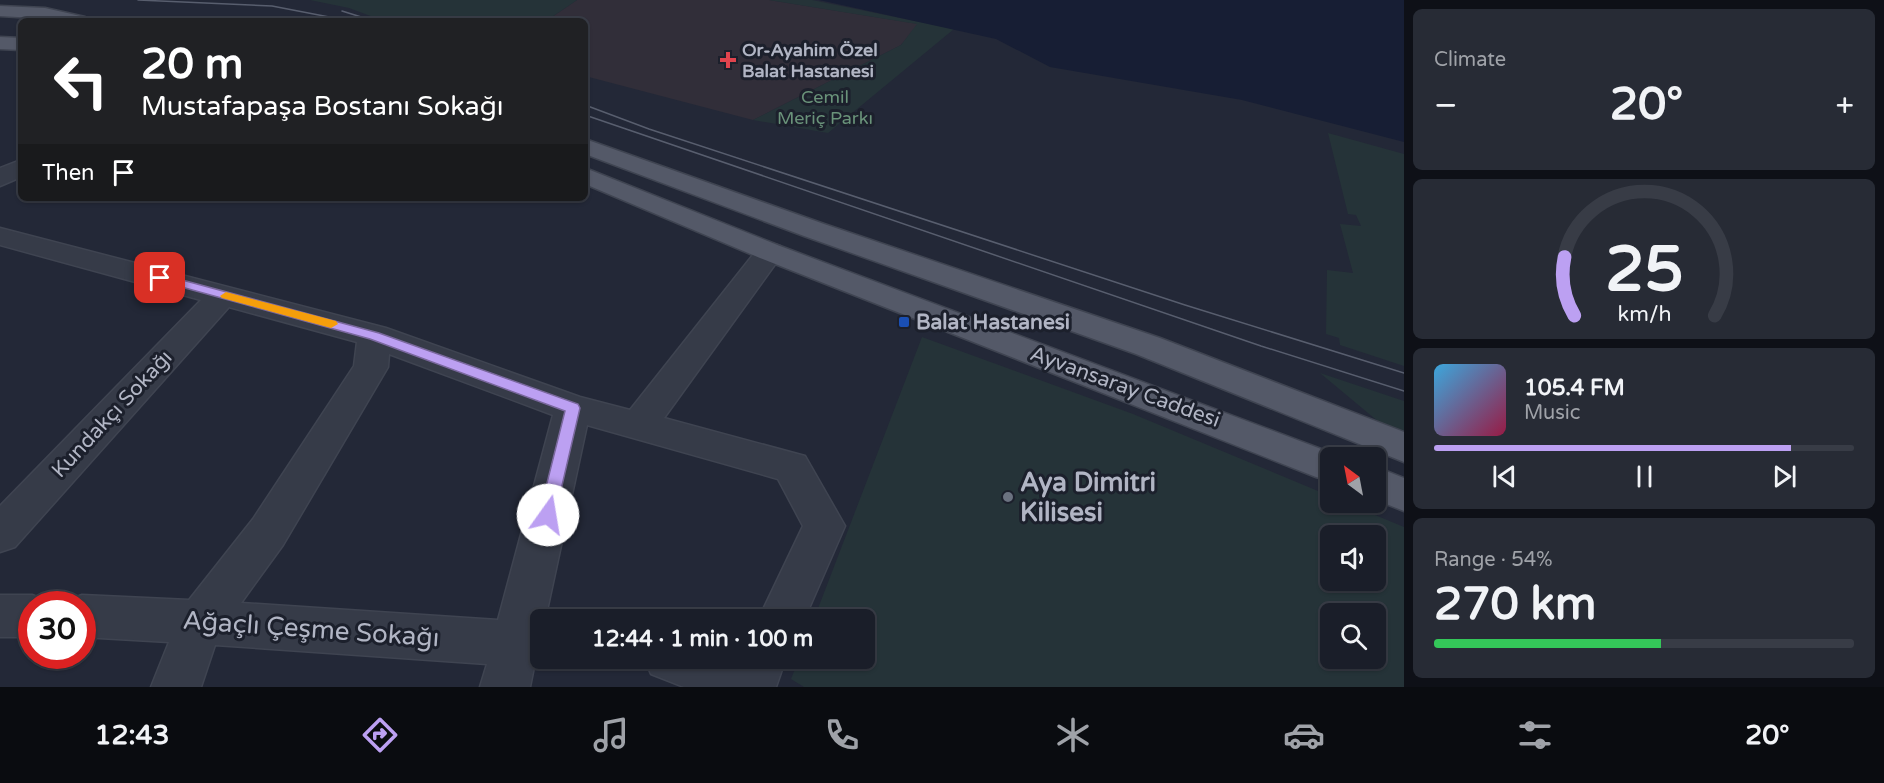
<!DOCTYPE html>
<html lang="en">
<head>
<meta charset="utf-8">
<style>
  body { margin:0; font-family:"Varela Round",sans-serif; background:#272b35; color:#f1f3f6; height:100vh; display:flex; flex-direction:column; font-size:22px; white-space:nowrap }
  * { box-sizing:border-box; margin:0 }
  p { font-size:20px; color:#9fa2a8 }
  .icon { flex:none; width:33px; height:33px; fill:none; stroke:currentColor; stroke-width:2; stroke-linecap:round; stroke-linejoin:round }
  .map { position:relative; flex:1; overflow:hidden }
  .side { display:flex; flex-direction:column; gap:9px; padding:9px; background:#0e1017; width:480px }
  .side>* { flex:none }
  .banner { position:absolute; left:18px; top:18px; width:570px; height:183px; border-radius:9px; box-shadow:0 2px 4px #0004,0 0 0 2px #383c46; background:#202124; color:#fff; overflow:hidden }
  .needle { width:39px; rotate:328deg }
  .controls { position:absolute; left:1320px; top:447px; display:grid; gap:12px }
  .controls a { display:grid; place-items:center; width:66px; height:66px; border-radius:9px; background:#1a1e29; box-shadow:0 2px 4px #0004,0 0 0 2px #383c46; font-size:30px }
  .speed { position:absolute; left:18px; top:591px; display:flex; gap:12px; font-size:30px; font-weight:700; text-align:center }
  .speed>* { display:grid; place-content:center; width:78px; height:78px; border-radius:50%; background:#1a1e29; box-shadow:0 2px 4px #0004,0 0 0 2px #383c46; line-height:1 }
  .speed .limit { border:9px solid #d22; background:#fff; color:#111 }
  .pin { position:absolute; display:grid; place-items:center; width:51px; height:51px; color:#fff; margin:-26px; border-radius:12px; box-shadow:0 3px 9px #0006 }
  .me { position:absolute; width:66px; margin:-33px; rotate:13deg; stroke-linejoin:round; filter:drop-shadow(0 0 4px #0008) }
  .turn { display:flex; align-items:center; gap:21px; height:126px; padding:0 24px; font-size:27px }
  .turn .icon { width:78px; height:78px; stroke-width:2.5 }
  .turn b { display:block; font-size:42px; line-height:51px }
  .then { display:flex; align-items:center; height:57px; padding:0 24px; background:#0003; gap:12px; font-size:22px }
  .big { font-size:45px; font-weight:700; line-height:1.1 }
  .side .widget { flex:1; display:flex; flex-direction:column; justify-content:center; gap:9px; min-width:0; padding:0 21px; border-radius:9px; background:#272b35 }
  .side .dial { align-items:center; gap:0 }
  .dial svg { height:156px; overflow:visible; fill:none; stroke:#383c46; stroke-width:7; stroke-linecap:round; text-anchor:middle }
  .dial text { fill:#f1f3f6; stroke:none }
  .song { display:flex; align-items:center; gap:18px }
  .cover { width:72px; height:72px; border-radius:9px; background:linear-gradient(135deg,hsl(200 70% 55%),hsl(340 70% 35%)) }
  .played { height:6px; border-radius:3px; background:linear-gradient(90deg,#bca0f2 85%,#383c46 85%) }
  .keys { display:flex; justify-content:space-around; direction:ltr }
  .heat { display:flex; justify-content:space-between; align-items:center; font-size:33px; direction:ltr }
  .charge { height:9px; border-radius:4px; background:linear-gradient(90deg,#34c759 54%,#383c46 0) }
  .trip { position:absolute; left:530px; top:609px; width:345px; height:60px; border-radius:9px; background:#1a1e29; box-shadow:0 2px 4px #0004,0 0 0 2px #383c46; font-weight:700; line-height:60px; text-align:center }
  .tab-bar { display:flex; height:96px; justify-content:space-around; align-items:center; background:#0a0c10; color:#9fa2a8 }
  .tab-bar .icon { width:42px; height:42px }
  .tab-bar .current { color:#bca0f2 }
  .tab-bar b { font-size:27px; color:#f1f3f6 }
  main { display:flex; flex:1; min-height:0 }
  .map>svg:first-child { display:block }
  .medical { fill:#312e39 }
  .green { fill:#253338; fill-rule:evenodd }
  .water { fill:#171e34 }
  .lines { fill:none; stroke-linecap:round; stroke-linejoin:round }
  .street-casing { stroke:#3f4451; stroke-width:3 }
  .primary-casing { stroke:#3f4451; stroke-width:3 }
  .street { fill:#363b48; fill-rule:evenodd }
  .primary { fill:#545968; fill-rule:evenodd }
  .tram { stroke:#585e6e; stroke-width:1.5 }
  .route { fill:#bca0f2; stroke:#7a689d; stroke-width:1.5 }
  .slow { fill:#f59e0b }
  .health-dot { fill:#e0444e; stroke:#1c202c; stroke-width:2 }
  .transit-dot { fill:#1a4fb4; stroke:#1c202c; stroke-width:2 }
  .worship-dot { fill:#6b7280; stroke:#1c202c; stroke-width:2 }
  .labels { text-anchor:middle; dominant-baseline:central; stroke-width:6; stroke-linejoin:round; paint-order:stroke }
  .far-poi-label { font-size:18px; font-weight:bold; fill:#b1b5c4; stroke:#1c202c; text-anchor:start }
  .far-park-label { font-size:18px; fill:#6a937a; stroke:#1c202c }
  .poi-label { font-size:21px; font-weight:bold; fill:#b1b5c4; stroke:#1c202c; text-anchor:start }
  .street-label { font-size:21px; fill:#b1b5c4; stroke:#1c202c }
  .near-poi-label { font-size:26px; font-weight:bold; fill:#b1b5c4; stroke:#1c202c; text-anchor:start }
  .near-street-label { font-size:26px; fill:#b1b5c4; stroke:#1c202c }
</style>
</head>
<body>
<main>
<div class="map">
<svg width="1404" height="687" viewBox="0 0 1404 687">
  <rect width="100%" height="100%" fill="#232837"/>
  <!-- medical -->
  <path class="medical" d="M577 0H769L918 24 901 45 753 120 585 76V21H546Z"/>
  <!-- green -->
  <path class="green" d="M310 0H577L546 21H384L349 8Z
    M769 0H812L954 29 828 133 753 120 901 45 917 24Z
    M1328 133 1404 154V366L1340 345 1339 338 1326 334 1327 270 1353 273 1340 224 1361 226 1356 215 1348 214Z
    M922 337 1133 414 1330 496V502L1346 503 1404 527V687H804L791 679 799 659 864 658V620L814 619ZM1330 536H1376V580H1330ZM1330 614H1376V658H1330Z
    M1320 373 1404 401V432L1380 423Z"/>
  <!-- water -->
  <path class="water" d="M819 0H1404V142L1242 100 1050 67 996 39Z"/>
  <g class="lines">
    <defs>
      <path id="street" d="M21 160V177L0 186V168Z
        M0 228 386 328 580 397 630 410 760 246 770 243 780 246 784 252 664 418 805 456 845 526 804 620H758L803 526 778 479 587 425 545 620H540V658H558L540 668 534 667 530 687H480L487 664 215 645 201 687H151L169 642 82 637V604H64L66 601 82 595 189 600 253 519 354 366 357 342 229 307 15 547 0 552V506L201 300 0 245ZM389 354 553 415 498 620 241 603 283 545 388 367Z
        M0 595H32L48 601 50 604H32V637H0Z
        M644 658H786L776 687H684L651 674Z"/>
      <path id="primary" d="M0 6 45 8 85 17 88 21 0 16Z
        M0 37 21 38V50L0 49Z
        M585 139 824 224 1160 338 1404 432V462L1136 354 804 236 585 154Z
        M585 168 780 246 1345 458H1330V481L1316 477 760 258 585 184Z
        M1376 467 1404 478V511L1376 500Z"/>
    </defs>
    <!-- street casing -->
    <use href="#street" class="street-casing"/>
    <!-- primary casing -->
    <use href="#primary" class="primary-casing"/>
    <!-- street -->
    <use href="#street" class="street"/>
    <!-- primary -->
    <use href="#primary" class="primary"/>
    <!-- tram -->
    <path class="tram" d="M138 0 272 6 350 21
      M342 11 374 21
      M585 105 649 129 1185 305 1404 373
      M585 115 1261 346 1404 391"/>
  </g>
  <!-- route -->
  <path class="route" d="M160 274 379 333 578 404 580 408 554 520 548 522 541 520 539 515 565 411 370 339 156 280 154 278 156 275Z"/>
  <!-- slow -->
  <path class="slow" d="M226 292 336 321 338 324 331 328 222 298 220 296Z"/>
  <!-- markers -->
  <path class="health-dot" d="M725 51h6v6h6v6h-6v6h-6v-6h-6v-6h6z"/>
  <rect class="transit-dot" x="898" y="316" width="12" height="12" rx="3"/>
  <circle class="worship-dot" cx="1008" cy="497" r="6"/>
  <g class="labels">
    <!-- far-poi labels -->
    <g class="far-poi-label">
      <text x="742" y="50">Or-Ayahim Özel<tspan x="742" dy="21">Balat Hastanesi</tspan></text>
    </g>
    <!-- far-park labels -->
    <g class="far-park-label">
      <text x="825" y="97">Cemil<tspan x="825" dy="21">Meriç Parkı</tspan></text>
    </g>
    <!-- poi labels -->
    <g class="poi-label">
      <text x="916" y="322">Balat Hastanesi</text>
    </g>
    <!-- street labels -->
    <g class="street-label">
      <text transform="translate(1125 387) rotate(20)">Ayvansaray Caddesi</text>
      <text transform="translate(112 414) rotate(-47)">Kundakçı Sokağı</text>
    </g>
    <!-- near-poi labels -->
    <g class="near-poi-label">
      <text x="1020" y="482">Aya Dimitri<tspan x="1020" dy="30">Kilisesi</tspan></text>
    </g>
    <!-- near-street labels -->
    <g class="near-street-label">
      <text transform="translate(311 629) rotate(4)">Ağaçlı Çeşme Sokağı</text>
    </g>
  </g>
</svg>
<div class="controls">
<a><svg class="needle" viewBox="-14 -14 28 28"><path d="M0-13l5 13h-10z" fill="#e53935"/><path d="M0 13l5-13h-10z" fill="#9fa2a8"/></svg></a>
<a><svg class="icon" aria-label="sound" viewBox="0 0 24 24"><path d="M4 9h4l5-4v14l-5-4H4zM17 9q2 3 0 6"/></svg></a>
<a><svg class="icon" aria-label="search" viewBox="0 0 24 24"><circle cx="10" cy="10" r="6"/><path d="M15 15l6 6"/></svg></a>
</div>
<div class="speed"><div class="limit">30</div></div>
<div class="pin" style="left:160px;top:278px;background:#d93025"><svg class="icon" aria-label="arrive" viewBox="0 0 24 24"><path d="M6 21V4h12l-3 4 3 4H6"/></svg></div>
<svg class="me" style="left:548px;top:515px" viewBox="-20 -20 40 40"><circle r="19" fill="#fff"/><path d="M0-13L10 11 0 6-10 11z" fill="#bca0f2"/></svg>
<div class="trip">12:44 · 1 min · 100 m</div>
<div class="banner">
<div class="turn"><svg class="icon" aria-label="left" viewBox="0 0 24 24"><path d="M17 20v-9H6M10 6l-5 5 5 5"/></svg><div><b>20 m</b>Mustafapaşa Bostanı Sokağı</div></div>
<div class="then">Then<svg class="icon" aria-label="arrive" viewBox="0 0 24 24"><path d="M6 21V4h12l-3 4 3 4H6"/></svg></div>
</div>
</div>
<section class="side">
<div class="widget"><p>Climate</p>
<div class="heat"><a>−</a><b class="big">20°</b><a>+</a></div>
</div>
<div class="widget dial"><svg viewBox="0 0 100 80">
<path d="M14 69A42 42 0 1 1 86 69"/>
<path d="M14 69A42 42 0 0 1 9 39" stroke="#bca0f2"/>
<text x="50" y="56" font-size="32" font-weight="700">25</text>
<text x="50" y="72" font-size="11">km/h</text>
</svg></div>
<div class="widget">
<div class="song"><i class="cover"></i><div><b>105.4 FM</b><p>Music</p></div></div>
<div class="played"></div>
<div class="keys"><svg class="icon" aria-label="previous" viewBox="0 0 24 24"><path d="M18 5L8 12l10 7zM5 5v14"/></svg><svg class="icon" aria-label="pause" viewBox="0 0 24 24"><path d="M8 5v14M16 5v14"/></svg><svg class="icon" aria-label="next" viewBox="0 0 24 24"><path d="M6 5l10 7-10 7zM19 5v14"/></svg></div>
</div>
<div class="widget"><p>Range · 54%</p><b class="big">270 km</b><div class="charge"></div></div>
</section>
</main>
<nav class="tab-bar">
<b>12:43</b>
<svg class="icon current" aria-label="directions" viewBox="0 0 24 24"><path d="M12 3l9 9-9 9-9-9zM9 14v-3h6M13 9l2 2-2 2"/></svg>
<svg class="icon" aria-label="music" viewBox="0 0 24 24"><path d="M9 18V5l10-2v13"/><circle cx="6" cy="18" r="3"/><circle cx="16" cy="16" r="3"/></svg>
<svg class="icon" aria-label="phone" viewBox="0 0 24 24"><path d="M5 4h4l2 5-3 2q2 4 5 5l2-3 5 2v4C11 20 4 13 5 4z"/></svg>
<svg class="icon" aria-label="climate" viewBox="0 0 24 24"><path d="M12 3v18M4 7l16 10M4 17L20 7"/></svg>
<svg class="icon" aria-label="car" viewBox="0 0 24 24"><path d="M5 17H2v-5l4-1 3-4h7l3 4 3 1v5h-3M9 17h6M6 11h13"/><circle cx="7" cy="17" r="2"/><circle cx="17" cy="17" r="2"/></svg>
<svg class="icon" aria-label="filters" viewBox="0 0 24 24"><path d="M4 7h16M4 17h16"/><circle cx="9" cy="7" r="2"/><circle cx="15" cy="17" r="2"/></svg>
<b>20°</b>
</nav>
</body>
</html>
